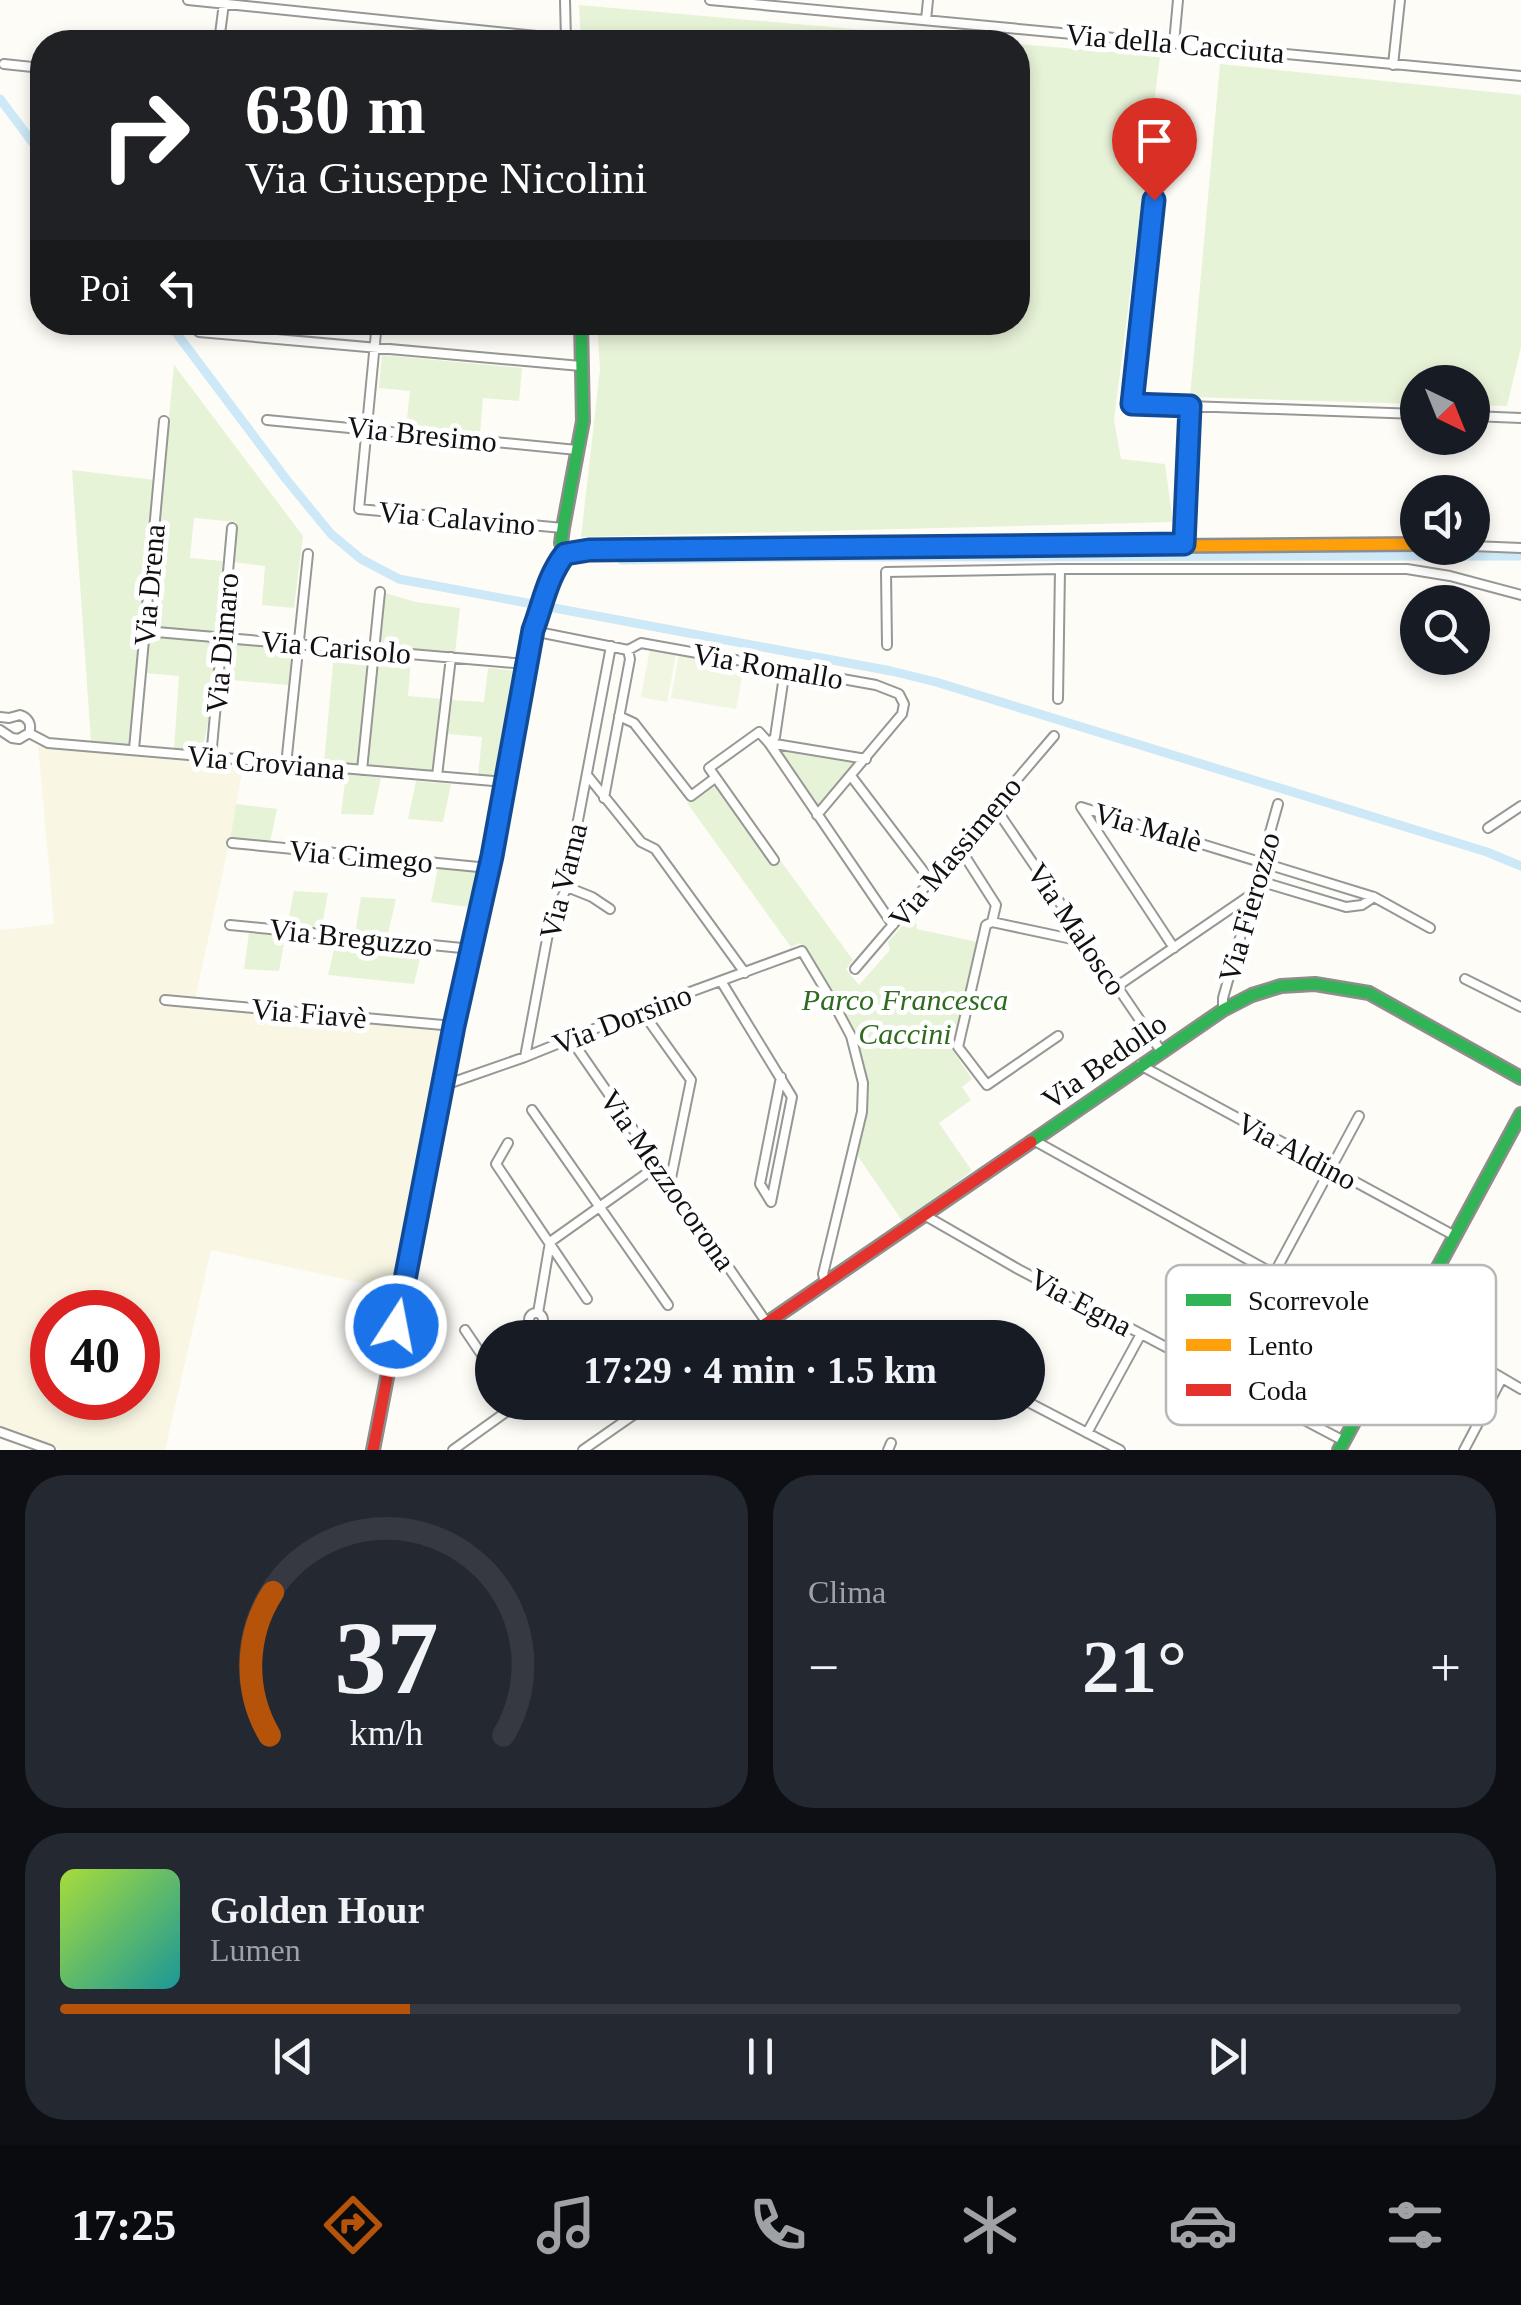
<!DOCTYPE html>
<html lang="it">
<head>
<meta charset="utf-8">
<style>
  body { margin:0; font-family:Georgia,serif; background:#242831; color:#f1f3f6; height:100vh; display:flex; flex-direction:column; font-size:38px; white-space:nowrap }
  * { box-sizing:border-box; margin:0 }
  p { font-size:32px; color:#9ea1a6 }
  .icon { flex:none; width:55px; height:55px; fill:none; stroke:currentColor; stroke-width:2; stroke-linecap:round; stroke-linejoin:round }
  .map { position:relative; height:1450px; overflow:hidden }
  .panel { display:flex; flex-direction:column; gap:25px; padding:25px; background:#0d0f14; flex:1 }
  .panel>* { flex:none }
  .guide { position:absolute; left:30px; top:30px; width:1000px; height:305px; border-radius:40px; box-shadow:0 5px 15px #0003; background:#202124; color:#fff; overflow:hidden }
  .needle { width:65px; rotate:137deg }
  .buttons { position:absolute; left:1400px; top:365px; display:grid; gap:20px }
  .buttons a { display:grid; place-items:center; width:90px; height:90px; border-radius:50%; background:#171b24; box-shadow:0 5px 15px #0003; font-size:50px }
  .speed { position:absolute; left:30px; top:1290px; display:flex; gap:20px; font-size:50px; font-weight:700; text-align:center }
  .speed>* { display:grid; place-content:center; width:130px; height:130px; border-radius:50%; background:#171b24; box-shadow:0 5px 15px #0003; line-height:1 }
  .speed .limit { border:15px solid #d22; background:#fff; color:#111 }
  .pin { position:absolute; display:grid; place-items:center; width:85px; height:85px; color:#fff; margin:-102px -42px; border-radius:50% 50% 50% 0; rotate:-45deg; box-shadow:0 0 10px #0007 }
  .pin .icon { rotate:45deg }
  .me { position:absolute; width:110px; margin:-55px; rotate:11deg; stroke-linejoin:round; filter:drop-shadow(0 0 8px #0008) }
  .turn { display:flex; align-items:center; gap:35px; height:210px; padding:0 50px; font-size:45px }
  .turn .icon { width:130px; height:130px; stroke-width:2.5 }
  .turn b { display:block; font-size:70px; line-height:85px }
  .then { display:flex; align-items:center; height:95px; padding:0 50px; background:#0003; gap:20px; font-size:38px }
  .big { font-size:75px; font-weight:700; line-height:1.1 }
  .panel .card { flex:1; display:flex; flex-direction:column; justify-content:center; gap:15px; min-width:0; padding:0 35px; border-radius:40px; background:#242831 }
  .panel .dial { align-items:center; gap:0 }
  .dial svg { height:260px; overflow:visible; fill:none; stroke:#363941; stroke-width:7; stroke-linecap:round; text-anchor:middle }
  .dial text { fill:#f1f3f6; stroke:none }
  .song { display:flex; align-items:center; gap:30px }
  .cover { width:120px; height:120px; border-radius:15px; background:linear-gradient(135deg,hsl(80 70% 55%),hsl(180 70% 35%)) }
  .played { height:10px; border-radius:5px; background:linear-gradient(90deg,#b45309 25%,#363941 25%) }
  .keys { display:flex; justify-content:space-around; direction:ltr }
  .heat { display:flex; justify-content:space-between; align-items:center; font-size:55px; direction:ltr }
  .panel .tiles { flex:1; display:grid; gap:25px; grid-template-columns:1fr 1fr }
  .card:last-child { grid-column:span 2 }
  .trip { position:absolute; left:475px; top:1320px; width:570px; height:100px; border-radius:50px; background:#171b24; box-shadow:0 5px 15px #0003; font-weight:700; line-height:100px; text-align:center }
  .menu { display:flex; height:160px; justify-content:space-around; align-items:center; background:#090b0e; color:#9ea1a6 }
  .menu .icon { width:70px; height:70px }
  .menu .current { color:#b45309 }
  .menu b { font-size:45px; color:#f1f3f6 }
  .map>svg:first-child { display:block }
  .farmland { fill:#f9f7e4; fill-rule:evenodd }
  .green { fill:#e7f3d7 }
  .pitch { fill:#f0f6e1 }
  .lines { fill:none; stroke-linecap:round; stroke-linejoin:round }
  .canal { stroke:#cde8f7; stroke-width:9 }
  .street-casing { stroke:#979795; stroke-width:12 }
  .fast-casing { stroke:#8e8d8b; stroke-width:16 }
  .slow-casing { stroke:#8e8d8b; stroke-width:16 }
  .jam-casing { stroke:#8e8d8b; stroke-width:16 }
  .street { stroke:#fffffe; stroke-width:8 }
  .fast { stroke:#30b455; stroke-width:11 }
  .slow { stroke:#ff9f0a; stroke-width:11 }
  .jam { stroke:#e5322d; stroke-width:11 }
  .route-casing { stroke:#114b97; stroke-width:25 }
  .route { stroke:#1a73e8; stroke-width:18 }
  .labels { text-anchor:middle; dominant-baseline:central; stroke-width:10; stroke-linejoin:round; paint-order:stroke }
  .street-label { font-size:30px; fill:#111; stroke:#fff }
  .park-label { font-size:30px; font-style:italic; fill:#2f6b1f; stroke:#fff }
  .key { fill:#fff; stroke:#b8b8b8; stroke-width:2.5 }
  .key-label { font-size:28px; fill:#111 }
</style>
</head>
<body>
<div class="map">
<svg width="1521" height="1450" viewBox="0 0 1521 1450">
  <rect width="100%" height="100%" fill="#fdfcf7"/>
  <!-- farmland -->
  <path class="farmland" d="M38 745 243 766 230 840 195 999 161 997 159 1006 193 1007 445 1030 394 1290 211 1250 165 1450H60L20 1432 0 1427V930L54 924ZM52 1312H138V1398H52Z"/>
  <!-- green -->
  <path class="green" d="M579 5 1003 42H581Z
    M1018 44 1160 56 1114 420 1121 459 1165 464 1173 522 581 537 600 369 597 323 1018 322Z
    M1220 64 1521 95V347L1507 406 1473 405 1472 382H1418L1417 404 1190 397Z
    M382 355 522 368 519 401 483 398 480 433 406 427 410 391 379 388Z
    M174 365 303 536 294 608 262 605 265 566 233 562 236 522 194 518 190 558 223 561 216 634 149 629Z
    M72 470 155 480 129 745 91 741Z
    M385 593 416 602 460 608 455 654 380 646Z
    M148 637 216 642 209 718 202 752 174 750 179 676 145 673Z
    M224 643 293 648 289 685 220 679Z
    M334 653 370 655 359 765 324 763Z
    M379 657 411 659 408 696 443 699 434 773 366 767Z
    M488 668 517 671 495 777 478 776 482 737 448 734 452 700 484 702Z
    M776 748 857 763 818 807Z
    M346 774 381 778 373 815 341 814Z
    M416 781 451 784 443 822 408 819Z
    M712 786 719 788 774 863 780 860 853 960 846 969 859 985 890 950 888 942 914 912 917 929 977 942 953 1051 972 1079 962 1087 971 1100 939 1123 972 1171 903 1222 855 1152 866 1084 840 1008 800 943 791 947 687 803Z
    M236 804 277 809 270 842 230 840Z
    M438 868 477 872 469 907 431 902Z
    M294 891 328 893 321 930 287 927Z
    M361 897 396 899 387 938 355 934Z
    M249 933 285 937 279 971 244 969Z
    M336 941 422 950 414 984 328 975Z"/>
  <!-- pitch -->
  <path class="pitch" d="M650 649 676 654 667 702 641 697Z
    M679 655 744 666 736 709 671 698Z"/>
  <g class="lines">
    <!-- canal -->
    <path class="canal" d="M0 99 42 155
      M168 322 286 479 331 534 361 559 399 579 891 671 936 682 1487 852 1521 866
      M622 560 807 557 1521 556"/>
    <defs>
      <path id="street" d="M188 0 566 39
        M565 0 566 40
        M710 0 1521 76
        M926 20 928 0
        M219 42 224 3
        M1174 43 1178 0
        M4 64 42 68
        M1393 65 1400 0
        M1154 201 1132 404 1418 414
        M377 322 359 509 563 528
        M199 332 581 366
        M1472 416 1521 418
        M267 420 577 450
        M1185 544 1190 407
        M1472 546 1521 548
        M145 631 526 664
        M533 631 628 650 630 659 604 798
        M887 645 886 572 1060 569H1407L1450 576 1521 595
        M628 650 641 643 876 685 899 694 904 704 902 714 817 815
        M1058 699 1060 569
        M619 716 634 723 691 796 715 778
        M0 717 9 718 20 715C29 718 32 725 29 733L19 739 12 738 0 730
        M29 733 48 743 505 782
        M769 743 866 759
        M769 743 775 737 785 669
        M134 749 164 421
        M211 758 232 528
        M286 765 308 554
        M362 770 380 592
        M587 775 641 842 655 849 745 973
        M437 776 451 657
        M851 776 930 880
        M994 806 1161 1051
        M1488 828 1521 806
        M232 843 489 868
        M959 847 996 905 992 922 986 925 958 1047 987 1085 1058 1036
        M774 860 709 768 759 732 769 743 893 925
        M1256 880 1346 907 1362 905 1374 897
        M567 887 592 897 610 909
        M992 922 1086 942
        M230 925 472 949
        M1174 948 1081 807 1374 897 1430 928
        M855 969 1054 736
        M1465 979 1521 1007
        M721 981 792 1097 771 1202 760 1184 781 1077
        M1116 987 1252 894
        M165 1000 454 1026
        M641 1010 691 1080 670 1183
        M1223 1010V998L1278 804
        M570 1038 767 1323
        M525 1057 550 923 567 887 569 868 611 646
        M1140 1065 1455 1236
        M442 1086 525 1057 641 1010 802 951 835 1006 851 1036 863 1083 862 1112 823 1274 825 1282
        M532 1110 668 1305
        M1035 1141 1274 1274
        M508 1143 496 1164 587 1299
        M926 1216 1018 1269 1344 1441
        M538 1313 550 1242 657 1166
        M529 1320a7 7 0 1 1 14 0a7 7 0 1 1-14 0Z
        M1407 1322 1521 1389
        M465 1330 492 1370
        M614 1338 621 1333
        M1219 1376 1359 1116
        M1028 1402 1120 1450
        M0 1432 50 1450
        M1087 1433 1141 1334
        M453 1450 520 1402
        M583 1450 652 1402
        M888 1450 891 1443
        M1464 1450 1502 1378"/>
      <path id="fast" d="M551 579 565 554 561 543 563 528 583 421 581 322
        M1031 1142 1223 1010 1252 995 1281 986 1315 984 1369 993 1521 1078
        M1339 1450 1521 1114"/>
      <path id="slow" d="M1038 547 1418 544
        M464 980 492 856 533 631 542 595 551 579"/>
      <path id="jam" d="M565 554 589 551 1038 547
        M745 1338 1031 1142
        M373 1450 464 980"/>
    </defs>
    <!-- street casing -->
    <use href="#street" class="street-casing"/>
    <!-- fast casing -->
    <use href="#fast" class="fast-casing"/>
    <!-- slow casing -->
    <use href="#slow" class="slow-casing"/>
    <!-- jam casing -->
    <use href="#jam" class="jam-casing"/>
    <!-- street -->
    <use href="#street" class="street"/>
    <!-- fast -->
    <use href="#fast" class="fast"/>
    <!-- slow -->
    <use href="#slow" class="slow"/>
    <!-- jam -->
    <use href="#jam" class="jam"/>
  </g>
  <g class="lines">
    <defs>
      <path id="route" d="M396 1326 454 1026 492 856 533 630C543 604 547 577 565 554L589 550 1184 544 1190 406 1132 404 1154 200"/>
    </defs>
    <!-- route casing -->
    <use href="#route" class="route-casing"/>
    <!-- route -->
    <use href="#route" class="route"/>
  </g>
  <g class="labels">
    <!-- street labels -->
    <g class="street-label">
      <text transform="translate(1175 43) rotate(5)">Via della Cacciuta</text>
      <text transform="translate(422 434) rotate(6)">Via Bresimo</text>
      <text transform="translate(457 518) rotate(5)">Via Calavino</text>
      <text transform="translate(149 585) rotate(-85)">Via Drena</text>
      <text transform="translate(222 643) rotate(-85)">Via Dimaro</text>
      <text transform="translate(336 647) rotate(5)">Via Carisolo</text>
      <text transform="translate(768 666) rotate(10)">Via Romallo</text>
      <text transform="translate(266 762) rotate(5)">Via Croviana</text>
      <text transform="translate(1148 827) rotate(16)">Via Malè</text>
      <text transform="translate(955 852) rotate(-50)">Via Massimeno</text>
      <text transform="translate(361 856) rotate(5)">Via Cimego</text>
      <text transform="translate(563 881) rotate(-76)">Via Varna</text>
      <text transform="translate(1249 907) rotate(-74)">Via Fierozzo</text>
      <text transform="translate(1077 929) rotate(56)">Via Malosco</text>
      <text transform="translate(351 937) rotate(6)">Via Breguzzo</text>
      <text transform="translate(309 1013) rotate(5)">Via Fiavè</text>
      <text transform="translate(622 1019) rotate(-21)">Via Dorsino</text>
      <text transform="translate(1104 1061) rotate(-35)">Via Bedollo</text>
      <text transform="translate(1297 1151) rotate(28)">Via Aldino</text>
      <text transform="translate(668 1180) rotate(55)">Via Mezzocorona</text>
      <text transform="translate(1081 1302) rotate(28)">Via Egna</text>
    </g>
    <!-- park labels -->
    <g class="park-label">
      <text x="905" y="999">Parco Francesca<tspan x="905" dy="34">Caccini</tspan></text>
    </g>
  </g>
  <!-- legend -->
  <rect x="1166" y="1265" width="330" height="160" rx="15" class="key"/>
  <rect x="1186" y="1294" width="45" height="12" fill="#30b455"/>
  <rect x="1186" y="1339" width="45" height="12" fill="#ff9f0a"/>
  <rect x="1186" y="1384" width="45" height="12" fill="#e5322d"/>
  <g class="key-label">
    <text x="1248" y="1310">Scorrevole</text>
    <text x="1248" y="1355">Lento</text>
    <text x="1248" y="1400">Coda</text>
  </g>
</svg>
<div class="buttons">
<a><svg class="needle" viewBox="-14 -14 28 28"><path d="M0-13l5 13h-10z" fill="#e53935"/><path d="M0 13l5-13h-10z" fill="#9ea1a6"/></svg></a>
<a><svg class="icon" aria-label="sound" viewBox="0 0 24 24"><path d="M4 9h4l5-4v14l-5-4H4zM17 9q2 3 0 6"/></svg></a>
<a><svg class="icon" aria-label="search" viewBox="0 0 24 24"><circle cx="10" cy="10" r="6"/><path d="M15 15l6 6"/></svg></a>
</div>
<div class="speed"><div class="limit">40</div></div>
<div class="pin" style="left:1154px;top:200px;background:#d93025"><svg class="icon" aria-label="arrive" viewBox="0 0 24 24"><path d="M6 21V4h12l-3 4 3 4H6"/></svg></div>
<svg class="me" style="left:396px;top:1326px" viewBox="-20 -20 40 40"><circle r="17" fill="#1a73e8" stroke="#fff" stroke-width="3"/><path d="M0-11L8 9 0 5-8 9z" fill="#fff"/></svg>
<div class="trip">17:29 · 4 min · 1.5 km</div>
<div class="guide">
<div class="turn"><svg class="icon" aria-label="right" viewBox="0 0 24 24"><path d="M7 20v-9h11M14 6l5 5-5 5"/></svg><div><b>630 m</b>Via Giuseppe Nicolini</div></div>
<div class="then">Poi<svg class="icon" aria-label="left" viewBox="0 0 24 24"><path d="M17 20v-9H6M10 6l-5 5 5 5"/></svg></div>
</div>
</div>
<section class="panel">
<div class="tiles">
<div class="card dial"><svg viewBox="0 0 100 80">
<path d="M14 69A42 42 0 1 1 86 69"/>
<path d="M14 69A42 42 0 0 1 15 25" stroke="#b45309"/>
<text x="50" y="56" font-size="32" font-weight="700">37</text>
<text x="50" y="72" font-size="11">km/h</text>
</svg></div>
<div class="card"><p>Clima</p>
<div class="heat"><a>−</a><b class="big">21°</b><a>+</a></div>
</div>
<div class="card">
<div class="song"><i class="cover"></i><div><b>Golden Hour</b><p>Lumen</p></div></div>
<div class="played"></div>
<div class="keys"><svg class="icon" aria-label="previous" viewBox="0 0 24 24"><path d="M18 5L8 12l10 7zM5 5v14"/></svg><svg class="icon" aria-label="pause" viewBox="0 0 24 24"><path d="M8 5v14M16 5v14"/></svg><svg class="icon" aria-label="next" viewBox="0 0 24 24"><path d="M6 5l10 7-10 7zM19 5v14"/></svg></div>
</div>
</div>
</section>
<nav class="menu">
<b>17:25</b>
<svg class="icon current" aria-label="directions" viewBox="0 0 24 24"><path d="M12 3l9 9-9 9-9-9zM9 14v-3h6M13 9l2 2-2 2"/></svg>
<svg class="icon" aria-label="music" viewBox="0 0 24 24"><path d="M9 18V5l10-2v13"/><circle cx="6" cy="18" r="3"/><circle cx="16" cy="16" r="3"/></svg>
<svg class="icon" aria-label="phone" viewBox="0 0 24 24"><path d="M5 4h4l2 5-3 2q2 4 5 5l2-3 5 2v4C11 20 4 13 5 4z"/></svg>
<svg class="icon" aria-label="climate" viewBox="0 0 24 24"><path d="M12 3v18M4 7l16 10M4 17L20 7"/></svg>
<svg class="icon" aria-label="car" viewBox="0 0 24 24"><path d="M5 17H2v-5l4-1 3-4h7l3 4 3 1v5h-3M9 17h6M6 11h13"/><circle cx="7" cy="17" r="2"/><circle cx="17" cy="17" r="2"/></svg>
<svg class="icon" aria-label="filters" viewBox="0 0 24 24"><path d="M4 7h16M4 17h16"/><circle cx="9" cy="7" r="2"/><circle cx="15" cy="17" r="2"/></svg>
</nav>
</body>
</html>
